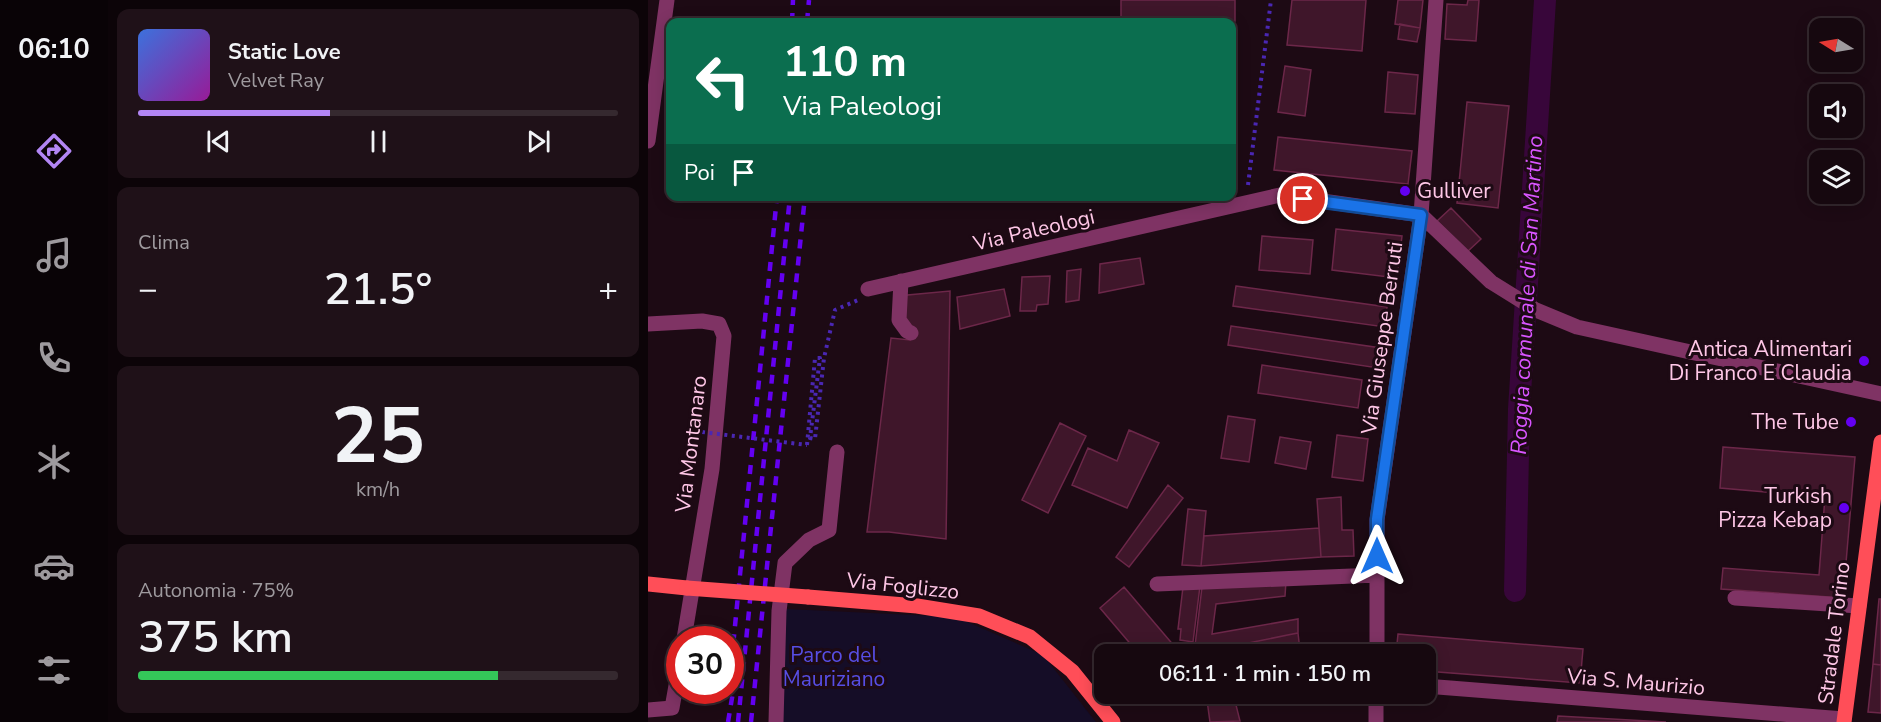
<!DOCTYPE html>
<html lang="it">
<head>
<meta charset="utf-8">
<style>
  body { margin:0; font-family:"Nunito Sans",sans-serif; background:#1f1118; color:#f1f3f6; height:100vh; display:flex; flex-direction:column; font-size:22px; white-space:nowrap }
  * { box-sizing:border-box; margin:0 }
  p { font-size:20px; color:#9e9a9e }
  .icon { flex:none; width:33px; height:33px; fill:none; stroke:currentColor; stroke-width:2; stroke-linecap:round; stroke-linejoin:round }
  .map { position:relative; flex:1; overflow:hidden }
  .details { display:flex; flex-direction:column; gap:9px; padding:9px; background:#0c0408; width:540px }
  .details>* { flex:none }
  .guide { position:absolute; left:18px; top:18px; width:570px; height:183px; border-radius:12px; box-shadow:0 3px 15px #0003,0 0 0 2px #35292f; background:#0b6e4f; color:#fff; overflow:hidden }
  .needle { width:39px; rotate:281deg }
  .controls { position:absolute; left:1161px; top:18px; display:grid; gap:12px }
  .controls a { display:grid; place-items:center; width:54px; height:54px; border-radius:12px; background:#16080f; box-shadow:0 3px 15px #0003,0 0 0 2px #35292f; font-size:30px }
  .speed { position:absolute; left:18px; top:626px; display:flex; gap:12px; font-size:30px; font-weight:700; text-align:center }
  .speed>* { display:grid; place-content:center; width:78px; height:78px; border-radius:50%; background:#16080f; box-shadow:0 3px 15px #0003,0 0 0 2px #35292f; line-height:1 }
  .speed .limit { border:9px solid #d22; background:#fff; color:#111 }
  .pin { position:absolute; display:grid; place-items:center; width:51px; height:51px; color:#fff; margin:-26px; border:3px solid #fff; border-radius:50%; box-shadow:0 2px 6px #0007 }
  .me { position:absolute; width:66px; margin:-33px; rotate:0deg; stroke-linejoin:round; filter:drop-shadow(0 0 4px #0008) }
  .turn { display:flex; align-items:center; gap:21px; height:126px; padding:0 18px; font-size:27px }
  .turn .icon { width:78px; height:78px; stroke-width:2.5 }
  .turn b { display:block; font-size:42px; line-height:51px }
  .then { display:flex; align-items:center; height:57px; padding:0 18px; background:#0003; gap:12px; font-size:22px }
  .big { font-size:45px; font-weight:600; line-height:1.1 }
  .details .card { flex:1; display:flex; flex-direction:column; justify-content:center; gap:9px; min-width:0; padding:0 21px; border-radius:12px; background:#1f1118 }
  .details .dial { align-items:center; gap:0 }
  .dial b { font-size:78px; line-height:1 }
  .song { display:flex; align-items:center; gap:18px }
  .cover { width:72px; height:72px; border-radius:9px; background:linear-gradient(135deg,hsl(220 70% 55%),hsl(300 70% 35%)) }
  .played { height:6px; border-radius:3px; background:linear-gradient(90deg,#b286f4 40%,#35292f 40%) }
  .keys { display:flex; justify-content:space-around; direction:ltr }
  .heat { display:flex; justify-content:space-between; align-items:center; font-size:33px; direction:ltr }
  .charge { height:9px; border-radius:4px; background:linear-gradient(90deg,#34c759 75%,#35292f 0) }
  .trip { position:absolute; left:446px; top:644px; width:342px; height:60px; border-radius:12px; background:#16080f; box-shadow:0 3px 15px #0003,0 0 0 2px #35292f; font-weight:600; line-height:60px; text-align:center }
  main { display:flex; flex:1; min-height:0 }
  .dock { display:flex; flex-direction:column; width:108px; justify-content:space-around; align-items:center; background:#090306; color:#9e9a9e }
  .dock .icon { width:42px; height:42px }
  .dock .on { color:#b286f4 }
  .dock b { font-size:27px; color:#f1f3f6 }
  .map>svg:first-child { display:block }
  .green { fill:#150d27 }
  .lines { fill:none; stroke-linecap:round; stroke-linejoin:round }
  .canal { stroke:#38063a; stroke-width:22 }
  .building { fill:#3f162a; stroke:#6c2749; stroke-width:1.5 }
  .path { stroke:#4a27b3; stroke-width:4; stroke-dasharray:3 4.5; stroke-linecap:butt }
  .minor { stroke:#7f3364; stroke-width:15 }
  .major { stroke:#ff4e58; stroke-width:15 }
  .rail { stroke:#6400f2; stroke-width:4.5; stroke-dasharray:9 8; stroke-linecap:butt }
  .path-bridge { stroke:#4a27b3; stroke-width:4; stroke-dasharray:3 4.5; stroke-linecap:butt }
  .major-bridge { stroke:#ff4e58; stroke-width:15 }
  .route-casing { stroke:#114b97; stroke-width:15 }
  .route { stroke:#1a73e8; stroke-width:10 }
  .poi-dot { fill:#6400f2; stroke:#1d0a14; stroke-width:2 }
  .labels { text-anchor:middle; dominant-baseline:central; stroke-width:6; stroke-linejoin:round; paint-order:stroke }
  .poi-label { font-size:21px; fill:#ffc7e7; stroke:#1d0a14; text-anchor:end }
  .street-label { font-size:21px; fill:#ffc7e7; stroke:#1d0a14 }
  .park-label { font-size:21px; fill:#574ee4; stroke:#1d0a14 }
  .water-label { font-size:22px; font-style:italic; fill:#d955ff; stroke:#1d0a14 }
</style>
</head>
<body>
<main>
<nav class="dock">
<b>06:10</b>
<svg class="icon on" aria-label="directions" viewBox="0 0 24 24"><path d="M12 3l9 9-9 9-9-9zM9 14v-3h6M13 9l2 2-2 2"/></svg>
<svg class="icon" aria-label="music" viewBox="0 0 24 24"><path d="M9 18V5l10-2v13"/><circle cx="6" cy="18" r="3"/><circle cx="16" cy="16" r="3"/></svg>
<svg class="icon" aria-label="phone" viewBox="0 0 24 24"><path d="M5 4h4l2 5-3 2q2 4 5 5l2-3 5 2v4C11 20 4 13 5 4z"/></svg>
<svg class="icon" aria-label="climate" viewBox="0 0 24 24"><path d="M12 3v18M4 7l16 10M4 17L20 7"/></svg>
<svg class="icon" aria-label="car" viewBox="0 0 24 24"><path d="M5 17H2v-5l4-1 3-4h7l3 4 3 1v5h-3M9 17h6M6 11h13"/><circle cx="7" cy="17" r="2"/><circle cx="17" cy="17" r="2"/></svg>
<svg class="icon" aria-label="filters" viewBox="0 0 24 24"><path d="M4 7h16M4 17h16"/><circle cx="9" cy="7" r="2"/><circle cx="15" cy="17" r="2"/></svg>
</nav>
<section class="details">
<div class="card">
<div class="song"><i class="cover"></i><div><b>Static Love</b><p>Velvet Ray</p></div></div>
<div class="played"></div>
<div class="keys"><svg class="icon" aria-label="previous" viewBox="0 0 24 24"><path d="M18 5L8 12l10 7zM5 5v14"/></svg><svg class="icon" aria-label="pause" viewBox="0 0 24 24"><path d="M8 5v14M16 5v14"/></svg><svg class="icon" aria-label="next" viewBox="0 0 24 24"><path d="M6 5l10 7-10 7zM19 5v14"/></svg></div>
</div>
<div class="card"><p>Clima</p>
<div class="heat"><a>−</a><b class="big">21.5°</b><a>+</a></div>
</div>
<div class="card dial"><b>25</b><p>km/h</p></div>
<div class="card"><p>Autonomia · 75%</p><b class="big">375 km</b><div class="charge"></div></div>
</section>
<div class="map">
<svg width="1233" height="722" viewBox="0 0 1233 722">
  <rect width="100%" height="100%" fill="#1d0a14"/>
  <!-- green -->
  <path class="green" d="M138 609 308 617 395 655 448 722H121Z"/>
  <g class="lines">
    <!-- canal -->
    <path class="canal" d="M867 591 871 409 897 0"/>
  </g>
  <!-- building -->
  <path class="building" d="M473 0H587V21L473 20Z
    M644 0H718L714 51 639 45Z
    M750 0H775L772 28 747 24Z
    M820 0H831L828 41 797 39 799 4 819 5Z
    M752 24 772 28 769 42 750 39Z
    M637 66 663 70 657 116 630 112Z
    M740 72 770 75 767 114 737 112Z
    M819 102 861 106 850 208 809 203Z
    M630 137 764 151 760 184 626 170Z
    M803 208 833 239 819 252 789 221Z
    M688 229 754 236 749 278 684 270Z
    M614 236 665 240 662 274 611 270Z
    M492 258 496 284 451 293 452 264Z
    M433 269 431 300 418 302 419 271Z
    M402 276 400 304 389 305 388 311H372L374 277Z
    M588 286 739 307 737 327 585 306Z
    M356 289 362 316 312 329 309 297Z
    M302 291 298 539 241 532H219L243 338 262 340 249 296Z
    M583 326 733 348 730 368 580 345Z
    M614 365 714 380 710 408 610 393Z
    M580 416 607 420 601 462 573 458Z
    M412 423 438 436 400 513 374 500Z
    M481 430 511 443 479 508 424 485 440 448 469 461Z
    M689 435 720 439 715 481 684 477Z
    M632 437 663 442 658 469 627 463Z
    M1075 447 1207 457 1195 598 1073 589 1075 568 1171 575 1177 497 1072 488Z
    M520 485 535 498 481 567 468 557Z
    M693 497 694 530H705L706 556 673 557 669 499Z
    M540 509 558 511 553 566 534 565Z
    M671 528 673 557 553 566 556 536Z
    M638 581 637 596 568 604 564 634 650 619V633L546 654 554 587Z
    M552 586 545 642 532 640 533 629H530L535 587Z
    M476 587 533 654H491L452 608Z
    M1231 599H1233V665L1225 664Z
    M650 633 652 651 640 654H592L590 645Z
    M750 634 935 649 932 683 777 671V654H748Z
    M1225 664 1233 665V713L1220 712Z
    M558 693H585L592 721 562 722Z
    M910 716 1018 722H909Z"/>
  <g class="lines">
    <!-- path -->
    <path class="path" d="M600 185 623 0
      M159 445 167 358H172L162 438 167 439 176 358 187 310 210 300"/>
    <!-- minor -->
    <path class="minor" d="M0 141 19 0
      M253 281 251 320 259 331 263 333
      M220 289 632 195 773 215 843 282 888 310 929 327 1233 394
      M0 324 54 321 71 324 76 336 64 469 36 639
      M509 584 729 575
      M1087 598 1211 606
      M729 654V520L773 215 788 0
      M777 686 1196 719
      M0 710 24 708 32 663
      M128 722 131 611 137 563 161 540 181 530 189 452
      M728 722V693"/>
    <!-- major -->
    <path class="major" d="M0 584 39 588
      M160 597 269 606 331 616 382 637 424 671 465 722
      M1196 722 1233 442"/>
    <!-- rail -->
    <path class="rail" d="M144 22 145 0
      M159 22 161 0
      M82 677 129 196
      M80 722 85 692
      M90 722 142 196
      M103 722 157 196"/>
    <!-- path-bridge -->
    <path class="path-bridge" d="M54 432 159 445"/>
    <!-- major-bridge -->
    <path class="major-bridge" d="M39 588 160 597"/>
  </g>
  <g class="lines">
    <defs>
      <path id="route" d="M655 199 773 215 729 519V556"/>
    </defs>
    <!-- route casing -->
    <use href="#route" class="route-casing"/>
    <!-- route -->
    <use href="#route" class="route"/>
  </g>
  <!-- markers -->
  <g class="poi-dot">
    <circle cx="757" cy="191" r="6"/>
    <circle cx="1216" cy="361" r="6"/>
    <circle cx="1203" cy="422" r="6"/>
    <circle cx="1196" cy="508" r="6"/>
  </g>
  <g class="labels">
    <!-- poi labels -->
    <g class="poi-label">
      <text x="769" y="191" text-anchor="start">Gulliver</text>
      <text x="1204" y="349">Antica Alimentari<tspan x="1204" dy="24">Di Franco E Claudia</tspan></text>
      <text x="1191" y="422">The Tube</text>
      <text x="1184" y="496">Turkish<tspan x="1184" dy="24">Pizza Kebap</tspan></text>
    </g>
    <!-- street labels -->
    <g class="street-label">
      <text transform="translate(386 230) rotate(-13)">Via Paleologi</text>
      <text transform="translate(734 338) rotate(-82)">Via Giuseppe Berruti</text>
      <text transform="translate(43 444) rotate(-83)">Via Montanaro</text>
      <text transform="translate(255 586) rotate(6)">Via Foglizzo</text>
      <text transform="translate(1186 633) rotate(-83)">Stradale Torino</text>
      <text transform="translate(988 682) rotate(5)">Via S. Maurizio</text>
    </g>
    <!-- park labels -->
    <g class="park-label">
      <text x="186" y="655">Parco del<tspan x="186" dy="24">Mauriziano</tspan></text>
    </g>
    <!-- water labels -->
    <g class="water-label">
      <text transform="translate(879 295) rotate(-87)">Roggia comunale di San Martino</text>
    </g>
  </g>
</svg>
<div class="controls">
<a><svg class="needle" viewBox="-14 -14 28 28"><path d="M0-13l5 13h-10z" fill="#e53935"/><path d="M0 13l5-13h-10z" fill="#9e9a9e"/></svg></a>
<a><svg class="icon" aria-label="sound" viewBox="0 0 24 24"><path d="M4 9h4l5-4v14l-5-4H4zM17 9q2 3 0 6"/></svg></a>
<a><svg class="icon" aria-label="layers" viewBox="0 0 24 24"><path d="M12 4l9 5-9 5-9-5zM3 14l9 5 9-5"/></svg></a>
</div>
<div class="speed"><div class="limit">30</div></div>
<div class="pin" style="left:655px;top:199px;background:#d93025"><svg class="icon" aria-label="arrive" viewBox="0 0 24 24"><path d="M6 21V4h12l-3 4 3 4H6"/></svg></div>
<svg class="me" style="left:729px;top:556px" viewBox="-20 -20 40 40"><path d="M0-17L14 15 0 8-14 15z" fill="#1a73e8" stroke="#fff" stroke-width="4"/></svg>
<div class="trip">06:11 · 1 min · 150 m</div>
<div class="guide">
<div class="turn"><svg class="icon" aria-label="left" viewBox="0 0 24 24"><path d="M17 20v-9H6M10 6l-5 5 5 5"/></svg><div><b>110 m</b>Via Paleologi</div></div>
<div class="then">Poi<svg class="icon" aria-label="arrive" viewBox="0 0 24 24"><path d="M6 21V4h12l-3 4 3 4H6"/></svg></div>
</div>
</div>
</main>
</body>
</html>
